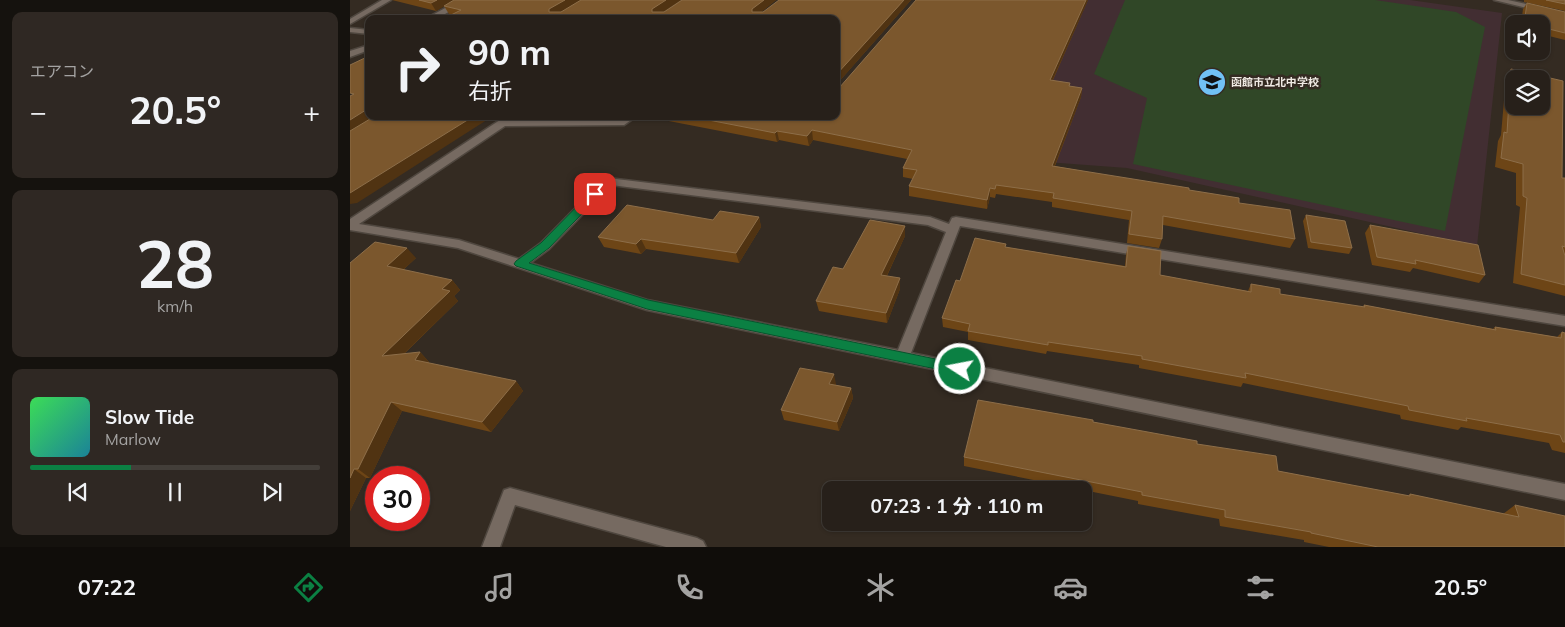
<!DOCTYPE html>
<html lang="ja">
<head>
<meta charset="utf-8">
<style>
  body { margin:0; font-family:Mulish,"Noto Sans JP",sans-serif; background:#2f2823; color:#f1f3f6; height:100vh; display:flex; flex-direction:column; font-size:19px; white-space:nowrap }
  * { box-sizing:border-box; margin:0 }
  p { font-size:16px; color:#a4a3a2 }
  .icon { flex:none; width:28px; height:28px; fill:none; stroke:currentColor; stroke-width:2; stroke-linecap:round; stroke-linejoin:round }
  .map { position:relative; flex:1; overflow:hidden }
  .details { display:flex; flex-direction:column; gap:12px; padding:12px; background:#15120e; width:350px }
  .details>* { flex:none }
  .guide { position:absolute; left:15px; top:15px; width:475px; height:105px; border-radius:10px; box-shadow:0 1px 4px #0004,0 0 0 1px #433e39; background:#27201a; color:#f1f3f6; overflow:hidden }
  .tools { position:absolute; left:1155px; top:15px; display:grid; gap:10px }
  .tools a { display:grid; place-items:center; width:45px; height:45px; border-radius:10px; background:#27201a; box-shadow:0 1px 4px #0004,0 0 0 1px #433e39; font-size:25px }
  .speed { position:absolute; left:15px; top:466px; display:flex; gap:10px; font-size:25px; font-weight:700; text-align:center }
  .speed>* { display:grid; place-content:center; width:65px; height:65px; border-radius:50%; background:#27201a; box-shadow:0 1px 4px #0004,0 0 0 1px #433e39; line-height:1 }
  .speed .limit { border:8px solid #d22; background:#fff; color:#111 }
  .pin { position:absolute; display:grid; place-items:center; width:42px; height:42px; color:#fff; margin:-21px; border-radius:10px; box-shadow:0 2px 8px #0006 }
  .me { position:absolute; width:55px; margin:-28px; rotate:281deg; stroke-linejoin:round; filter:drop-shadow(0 0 4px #0008) }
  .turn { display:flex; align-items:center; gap:18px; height:105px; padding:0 20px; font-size:22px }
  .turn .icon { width:65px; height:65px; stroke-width:2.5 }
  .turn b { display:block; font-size:35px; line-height:42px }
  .big { font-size:38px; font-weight:700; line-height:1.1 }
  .details .card { flex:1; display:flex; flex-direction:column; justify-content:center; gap:8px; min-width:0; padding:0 18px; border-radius:10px; background:#2f2823 }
  .details .dial { align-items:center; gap:0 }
  .dial b { font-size:65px; line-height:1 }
  .song { display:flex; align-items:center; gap:15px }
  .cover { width:60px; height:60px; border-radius:8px; background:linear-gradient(135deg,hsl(130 70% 55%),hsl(190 70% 35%)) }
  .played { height:5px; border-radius:2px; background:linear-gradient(90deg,#0b8043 35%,#433e39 35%) }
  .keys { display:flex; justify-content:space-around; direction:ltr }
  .heat { display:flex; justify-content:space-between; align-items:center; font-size:28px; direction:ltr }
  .trip { position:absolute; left:472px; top:481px; width:270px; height:50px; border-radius:10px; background:#27201a; box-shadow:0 1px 4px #0004,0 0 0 1px #433e39; font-weight:700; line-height:50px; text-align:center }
  .tabs { display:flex; height:80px; justify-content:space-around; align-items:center; background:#100d0a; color:#a4a3a2 }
  .tabs .icon { width:35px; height:35px }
  .tabs .current { color:#0b8043 }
  .tabs b { font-size:22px; color:#f1f3f6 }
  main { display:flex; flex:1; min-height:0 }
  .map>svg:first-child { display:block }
  .education { fill:#422e32 }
  .green { fill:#304727 }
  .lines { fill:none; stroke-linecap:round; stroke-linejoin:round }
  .minor-casing { stroke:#4f473f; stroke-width:3 }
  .minor { fill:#766a61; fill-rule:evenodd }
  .wall { fill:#6d4516 }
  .shaded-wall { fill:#503312 }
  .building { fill:#7b572d; stroke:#8d6e49; fill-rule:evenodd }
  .route { fill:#0b8043; stroke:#07532c }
  .labels { text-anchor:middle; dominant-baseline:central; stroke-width:5; stroke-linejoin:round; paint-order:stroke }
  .far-poi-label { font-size:11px; font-weight:bold; fill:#f0eae4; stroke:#342b22; text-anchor:start }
</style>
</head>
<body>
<main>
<section class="details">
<div class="card"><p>エアコン</p>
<div class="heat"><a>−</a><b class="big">20.5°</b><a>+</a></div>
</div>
<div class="card dial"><b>28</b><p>km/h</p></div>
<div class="card">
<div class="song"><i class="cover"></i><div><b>Slow Tide</b><p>Marlow</p></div></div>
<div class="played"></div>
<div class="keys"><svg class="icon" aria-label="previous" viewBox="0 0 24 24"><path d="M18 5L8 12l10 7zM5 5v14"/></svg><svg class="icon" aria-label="pause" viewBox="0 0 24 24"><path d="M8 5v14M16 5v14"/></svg><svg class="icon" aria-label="next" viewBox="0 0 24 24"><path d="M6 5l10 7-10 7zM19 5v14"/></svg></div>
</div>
</section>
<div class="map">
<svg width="1215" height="547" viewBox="0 0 1215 547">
  <rect width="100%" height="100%" fill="#342b22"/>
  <!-- education -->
  <path class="education" d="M636 0H1060L1152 13 1127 246 777 168 532 150Z"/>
  <!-- green -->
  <path class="green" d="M775 0H1025L1106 12 1135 27 1095 231 783 164 797 98 744 74Z"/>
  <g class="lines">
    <defs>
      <path id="minor" d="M32 0H41L0 24V19Z
        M110 0H120L86 19H75Z
        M1144 0H1158L1215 13V17Z
        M0 28 19 30V34L0 32Z
        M19 45V50L0 57V51Z
        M156 116H168L164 120 272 119 275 116H287L274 125 155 126 9 224 109 240 169 259 191 243 254 179 258 178 580 217 599 224 602 218 606 217 1215 316V326L610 226 561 353 1215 484V500L297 310 108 248 0 230V219ZM261 185 578 225 596 232 548 350 297 300 180 263 199 249Z
        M160 488 347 538 353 541 356 547H316L165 505 150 547H132L154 490Z"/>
    </defs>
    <!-- minor casing -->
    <use href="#minor" class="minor-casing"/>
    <!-- minor -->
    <use href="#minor" class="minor"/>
  </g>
  <!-- wall -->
  <path class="wall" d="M42 0H331L313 12H314L332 0H426L411 12 561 0 486 85V19L101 15 99 14 94 6 86 11Z
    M738 0 703 80 720 86 732 88 731 97 705 166 839 190 889 203 945 239 940 248 813 225 812 239 809 248 777 243 779 220 702 207V202L646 194 645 198 640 197 637 209 559 196V186L563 179 553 177V168L557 159 463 140 459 146 429 140 427 142 293 116H486Z
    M1174 0H1215V11L1174 2Z
    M1177 3 1215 12V40L1191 34V24H1171L1173 9Z
    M1161 69 1212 178H1215V296L1163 283 1170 207 1166 205V173L1145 167 1148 141 1151 135 1156 77Z
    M956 215 1002 248 999 254 958 248 953 221Z
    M409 217 411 227 389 263 296 249 291 254 254 247 248 237 363 220Z
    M1020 225 1135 275 1129 283 1063 268 1060 272 1022 265 1015 233Z
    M555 226V236L537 276 550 278V289L537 323 469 311 466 301 493 269Z
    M656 244 655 247 775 266 776 255 778 246 810 275 898 291 901 284 930 294 1013 307 1014 305 1143 329 1145 327 1207 337 1212 332 1215 333V453L1202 450 1199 443 1111 427 1108 430 1051 419 1050 415 893 383 891 387 789 368V365L697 351 696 354 618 340V332L593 327 592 318Z
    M66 258 53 270 102 280 110 290 104 296 108 301 54 354 70 352 79 362 78 363 166 381 173 391 141 432 52 411 20 478H16L0 511V263Z
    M486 384V385L501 388 503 398 489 431 434 420 431 410Z
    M743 422 847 444 928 471 1058 496 1060 494 1153 514 1165 505 1215 547H979L954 542V540L870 526 869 519 788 504V501L614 466V457Z"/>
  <!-- shaded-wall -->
  <path class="shaded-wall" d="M87 0H106L86 11 81 3Z
    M215 0H231L203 17 199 12V9Z
    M316 0H331L305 17 302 12V9Z
    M414 0H426L404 18 402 12V9Z
    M554 0H561L486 85V75Z
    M736 0H738L699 88 700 80Z
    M732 88 731 97 701 175 702 166Z
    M19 108V116H27L0 133V120Z
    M124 116H143L7 203 0 204V193Z
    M462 130 463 140 459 146 457 136Z
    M427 131 429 140 427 142 425 133Z
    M640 188V197L637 209V200Z
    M409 217 411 227 389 263 386 253Z
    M555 226V236L532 286 531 275Z
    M291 239 296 249 291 254 286 244Z
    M57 248 66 258 45 277 37 266Z
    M550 278V289L537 323 536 313Z
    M102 280 110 290 104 296 108 301 42 365 32 356 92 289Z
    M70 352 79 362 75 370 65 360Z
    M484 374 486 384 482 394 479 384Z
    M166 381 173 391 141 432 132 422Z
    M501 388 503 398 489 431 487 422Z
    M41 402 52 411 20 478 8 469Z
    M4 469 16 478 0 511V478Z"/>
  <!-- building -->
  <path class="building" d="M69 0H87L81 3Z
    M104 0H215L199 9V12H211L231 0H316L302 9V12H314L332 0H414L402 9V12H413L429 0H554L486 75V19H93L111 10 94 6Z
    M566 0H736L700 80 720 83 719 86 732 88 702 166 839 188V190L889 198V203L940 210 945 239 813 216 812 239 779 234 782 211 703 198 704 193 646 185 645 189 640 188 637 200 559 186 567 170 553 168 562 150 462 130 457 136 427 131 425 133 338 116H486V89L489 88Z
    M1196 0H1215V4Z
    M1177 3 1215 12V33L1191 27V24H1174Z
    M19 56V108L0 120V96L4 94 0 93V65Z
    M1161 69 1213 81 1212 178H1215V247L1212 246 1215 256V285L1171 274 1177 198 1173 196V164L1151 158 1154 132 1157 133ZM1164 79H1191V106H1164Z
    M25 116H124L0 193V131Z
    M277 205 363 220 370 211 409 217 386 253 291 239 286 244 248 237Z
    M956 215 995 221 1002 248 961 242Z
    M520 220 555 226 531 275 550 278 536 313 466 301 483 267 493 269Z
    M1020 225 1128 245 1135 275 1065 260 1066 264 1027 257Z
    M625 238 656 244 655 247 776 267 778 246 811 251 810 275 901 292V284L930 289V294L1015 307 1014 305 1146 330 1145 327 1211 338 1212 332 1215 333V442H1213L1210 435 1116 418 1117 421 1059 410 1058 406 895 373 896 378 792 359V356L698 342V345L618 331 620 324 592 318 606 280 610 281Z
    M25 242 57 248 37 266 102 280 92 289 100 291 32 356 70 352 65 360 166 381 132 422 41 402 8 469H4L0 478V263Z
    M450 368 484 374 479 384 501 388 487 422 431 410Z
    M628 400 743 420V422L847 441V444L926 456 928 471 1060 496V494L1169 517 1165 505 1215 516V547H1028L961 533V532L875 517V510L792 495V492L614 457Z"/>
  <!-- route -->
  <path class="route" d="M245 191 250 194 249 196 199 248 179 263 298 300 610 364 615 365 617 369 615 373 610 374 297 309 166 266 164 264 166 261 191 243 241 192Z"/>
  <!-- icons -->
  <defs>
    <symbol id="school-disc" viewBox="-11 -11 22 22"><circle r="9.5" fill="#71c1f5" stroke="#342b22"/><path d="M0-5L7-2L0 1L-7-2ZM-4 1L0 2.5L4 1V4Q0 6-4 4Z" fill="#111"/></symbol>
  </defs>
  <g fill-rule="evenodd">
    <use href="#school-disc" x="846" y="66" width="32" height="32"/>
  </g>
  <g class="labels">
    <!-- far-poi labels -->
    <g class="far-poi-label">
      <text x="881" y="82">函館市立北中学校</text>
    </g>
  </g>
</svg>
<div class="tools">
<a><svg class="icon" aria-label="sound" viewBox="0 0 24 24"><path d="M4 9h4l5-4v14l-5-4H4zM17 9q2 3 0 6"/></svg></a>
<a><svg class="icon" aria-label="layers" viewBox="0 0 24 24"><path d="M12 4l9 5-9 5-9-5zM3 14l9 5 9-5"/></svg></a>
</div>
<div class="speed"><div class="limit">30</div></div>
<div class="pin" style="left:245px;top:194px;background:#d93025"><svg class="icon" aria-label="arrive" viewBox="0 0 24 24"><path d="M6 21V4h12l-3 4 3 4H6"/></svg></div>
<svg class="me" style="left:610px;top:369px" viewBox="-20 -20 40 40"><circle r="17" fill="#0b8043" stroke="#fff" stroke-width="3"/><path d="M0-11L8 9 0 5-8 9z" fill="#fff"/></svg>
<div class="trip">07:23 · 1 分 · 110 m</div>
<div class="guide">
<div class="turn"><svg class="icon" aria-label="right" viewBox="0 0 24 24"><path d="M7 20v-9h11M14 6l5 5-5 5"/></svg><div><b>90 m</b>右折</div></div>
</div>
</div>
</main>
<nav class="tabs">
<b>07:22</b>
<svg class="icon current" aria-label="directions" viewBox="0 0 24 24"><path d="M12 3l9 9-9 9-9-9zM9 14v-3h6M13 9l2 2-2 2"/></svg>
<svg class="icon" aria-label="music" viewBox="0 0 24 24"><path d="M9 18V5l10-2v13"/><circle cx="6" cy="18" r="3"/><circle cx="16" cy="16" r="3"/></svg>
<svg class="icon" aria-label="phone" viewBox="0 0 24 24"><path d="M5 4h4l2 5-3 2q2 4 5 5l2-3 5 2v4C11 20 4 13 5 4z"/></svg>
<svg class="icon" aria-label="climate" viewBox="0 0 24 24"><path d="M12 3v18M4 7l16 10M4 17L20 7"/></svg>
<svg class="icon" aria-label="car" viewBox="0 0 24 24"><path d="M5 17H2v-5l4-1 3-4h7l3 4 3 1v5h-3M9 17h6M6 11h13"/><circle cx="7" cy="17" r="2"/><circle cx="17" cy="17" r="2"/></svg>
<svg class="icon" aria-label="filters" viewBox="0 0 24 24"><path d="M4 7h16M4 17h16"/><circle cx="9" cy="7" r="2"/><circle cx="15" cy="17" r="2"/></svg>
<b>20.5°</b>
</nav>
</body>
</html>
